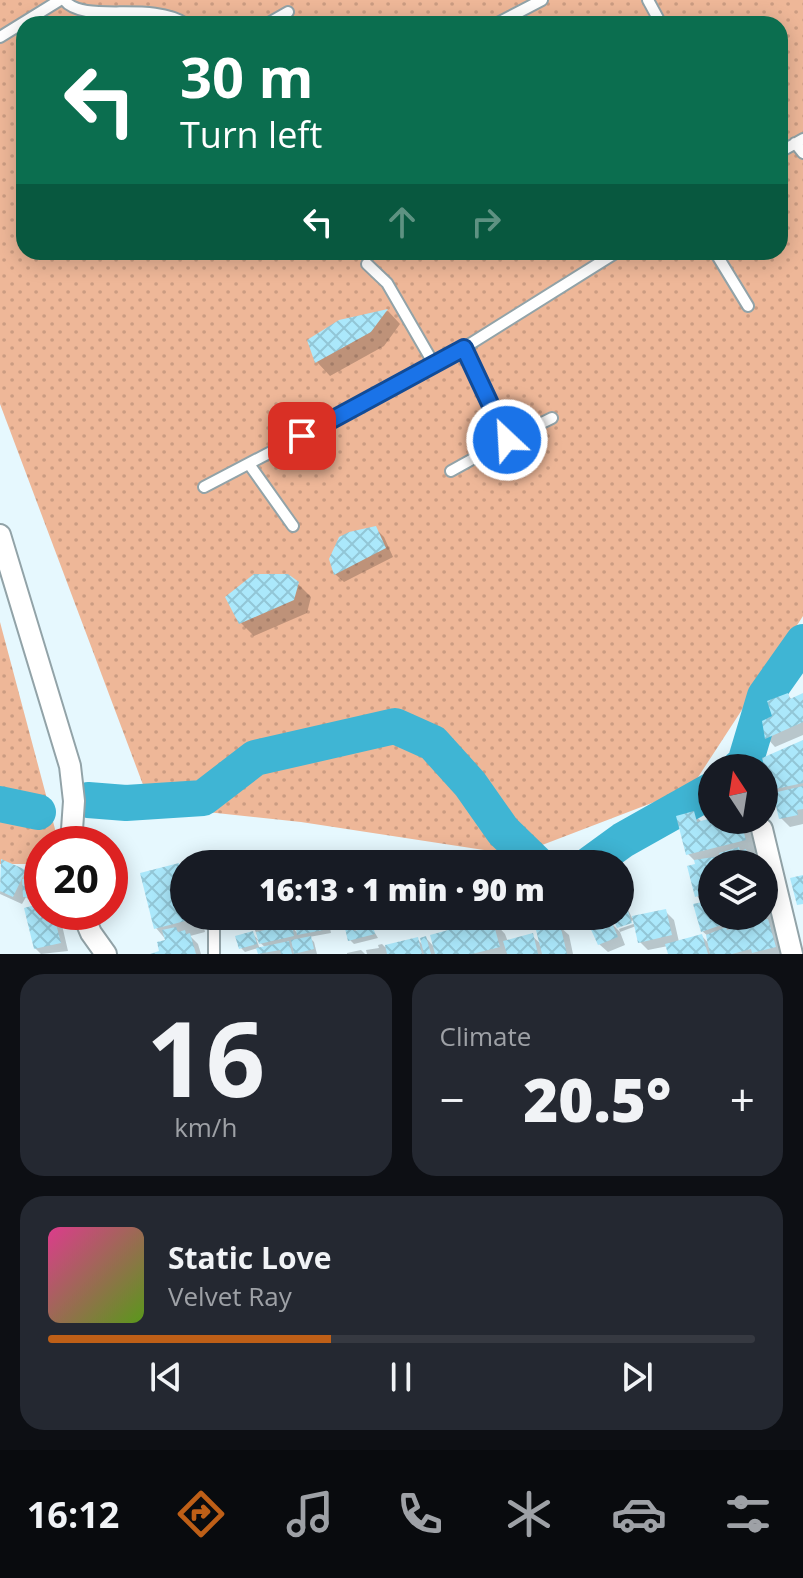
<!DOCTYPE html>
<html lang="en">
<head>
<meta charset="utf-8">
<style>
  body { margin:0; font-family:"Open Sans",sans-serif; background:#242831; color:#f1f3f6; height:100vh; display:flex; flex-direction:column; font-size:30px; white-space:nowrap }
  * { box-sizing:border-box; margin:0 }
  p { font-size:26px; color:#9ea1a6 }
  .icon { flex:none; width:44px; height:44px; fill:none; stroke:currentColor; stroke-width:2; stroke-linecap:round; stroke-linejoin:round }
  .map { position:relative; height:954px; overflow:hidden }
  .details { display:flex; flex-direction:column; gap:20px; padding:20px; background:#0d0f14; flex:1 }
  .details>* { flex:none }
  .banner { position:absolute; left:16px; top:16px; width:772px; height:244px; border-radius:24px; box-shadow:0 4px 20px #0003; background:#0b6e4f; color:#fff; overflow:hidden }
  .needle { width:52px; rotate:348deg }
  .controls { position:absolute; left:698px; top:754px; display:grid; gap:16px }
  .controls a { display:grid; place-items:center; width:80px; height:80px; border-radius:50%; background:#171b24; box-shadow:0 4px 20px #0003; font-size:40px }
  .speed { position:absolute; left:24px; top:826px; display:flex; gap:16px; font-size:40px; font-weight:700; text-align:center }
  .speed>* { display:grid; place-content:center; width:104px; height:104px; border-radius:50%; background:#171b24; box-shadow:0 4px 20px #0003; line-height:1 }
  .speed .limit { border:12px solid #d22; background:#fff; color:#111 }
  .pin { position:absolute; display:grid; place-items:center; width:68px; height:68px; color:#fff; margin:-34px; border-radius:16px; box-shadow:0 4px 12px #0006 }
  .me { position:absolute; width:88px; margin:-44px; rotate:335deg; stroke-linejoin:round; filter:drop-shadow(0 0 6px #0008) }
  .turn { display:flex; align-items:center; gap:28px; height:168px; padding:0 32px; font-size:36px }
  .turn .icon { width:104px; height:104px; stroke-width:2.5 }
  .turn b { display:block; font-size:56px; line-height:68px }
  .lanes { display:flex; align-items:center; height:76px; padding:0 32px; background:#0003; justify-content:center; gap:40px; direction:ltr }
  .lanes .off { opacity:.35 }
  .big { font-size:60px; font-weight:800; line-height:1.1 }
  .details .widget { flex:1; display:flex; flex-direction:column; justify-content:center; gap:12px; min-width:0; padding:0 28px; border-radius:24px; background:#242831 }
  .details .dial { align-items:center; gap:0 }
  .dial b { font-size:104px; line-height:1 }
  .song { display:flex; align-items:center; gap:24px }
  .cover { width:96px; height:96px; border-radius:12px; background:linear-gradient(135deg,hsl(330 70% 55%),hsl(90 70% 35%)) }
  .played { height:8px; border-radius:4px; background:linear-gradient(90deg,#be5f17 40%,#363941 40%) }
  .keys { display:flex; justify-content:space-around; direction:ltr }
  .heat { display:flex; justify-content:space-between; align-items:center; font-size:44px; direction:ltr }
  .details .tiles { flex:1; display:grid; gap:20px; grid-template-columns:1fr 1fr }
  .widget:last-child { grid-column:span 2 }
  .trip { position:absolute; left:170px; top:850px; width:464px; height:80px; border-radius:40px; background:#171b24; box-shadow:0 4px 20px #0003; font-weight:800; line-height:80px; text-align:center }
  .tab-bar { display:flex; height:128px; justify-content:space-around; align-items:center; background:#090b0e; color:#9ea1a6 }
  .tab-bar .icon { width:56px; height:56px }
  .tab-bar .on { color:#be5f17 }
  .tab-bar b { font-size:36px; color:#f1f3f6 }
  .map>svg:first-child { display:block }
  .grass { fill:url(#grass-dots); fill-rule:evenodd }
  .shadow { fill:#0003; fill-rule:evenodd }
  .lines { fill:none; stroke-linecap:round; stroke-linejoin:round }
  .river { stroke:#3fb5d4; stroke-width:36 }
  .building { fill:url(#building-cross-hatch) }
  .service-casing { stroke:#92a3a8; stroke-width:14 }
  .minor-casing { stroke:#92a3a8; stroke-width:24 }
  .service { stroke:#fff; stroke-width:10 }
  .minor { stroke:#fff; stroke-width:20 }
  .route-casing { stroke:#114b97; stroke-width:20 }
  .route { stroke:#1a73e8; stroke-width:14 }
</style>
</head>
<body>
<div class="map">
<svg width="803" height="954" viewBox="0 0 803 954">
  <defs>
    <pattern id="grass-dots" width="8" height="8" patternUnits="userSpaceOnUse" patternTransform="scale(2)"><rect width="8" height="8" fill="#eeb798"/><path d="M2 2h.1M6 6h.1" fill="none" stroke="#cb9c82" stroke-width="1.8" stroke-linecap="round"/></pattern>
    <pattern id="building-cross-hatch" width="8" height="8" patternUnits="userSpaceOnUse" patternTransform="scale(2)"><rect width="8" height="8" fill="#abe8fb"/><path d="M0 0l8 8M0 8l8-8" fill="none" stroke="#92c6d6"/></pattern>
  </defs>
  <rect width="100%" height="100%" fill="#e6f8fe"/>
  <!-- grass -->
  <path class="grass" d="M0 0H803V616L691 788 516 855 301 822 151 806 0 404ZM24 24H780V252H24Z
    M0 622 59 844H42V864H0Z"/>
  <!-- shadow -->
  <path class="shadow" d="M388 311 400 324 384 346 330 376 317 362 310 340 340 322Z
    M375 528 384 537 393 557 344 582 335 574Z
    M297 583 311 597 307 613 254 636 241 623Z
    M788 695 792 700 803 695V735L775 747 767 738 764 722 774 716Z
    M803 742V824L790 827 781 818 777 794 772 789Z
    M693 814 702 822 741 820 752 831 758 853 749 855 758 864H712V916H764V884L767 896 774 903 786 954H670L668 946 648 950 640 942 636 926 620 932 619 929 642 921 641 918 618 925 616 921 611 923 620 932 625 945 608 952 599 944 596 921 592 916 622 917V897L632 918 665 911 674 920 679 942 702 936 710 945 708 936 702 931 705 904 697 896V863L688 854ZM603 919 608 924 603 926 597 921Z
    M2 862 25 872 37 884V899L42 898V912H59L68 951 41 954 35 948 36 900H29L26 897 22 904 0 894Z
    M178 865 184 871V916H201L205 932 190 936 198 944 201 954H154L161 952 167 941 156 928Z
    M270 916H292L295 924 290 925 299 935 297 924 305 922 298 916H318L309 918 310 922 325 919 329 923 331 933 309 937 314 942 317 954H260L258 948 245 952 241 948 252 933 260 942 254 928ZM256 939 266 948 260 949Z
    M329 916H365L350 919 354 924 356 932 372 928 378 938 354 944 350 940 345 921 335 923Z
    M492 920 505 934 508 942 532 936 542 945 560 927 569 935 573 954H367L366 950 379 948 378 945 382 944 385 947 417 939 424 946 426 938 435 948Z
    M361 950 365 954H347V953Z"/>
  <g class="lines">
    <!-- river -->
    <path class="river" d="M739 768 745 763 765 696 803 642
      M88 800 126 803 203 798 255 758 395 726 433 743 470 784 503 831 537 864
      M0 804 38 812
      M590 864 623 840 712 790"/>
  </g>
  <!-- building -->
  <path class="building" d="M388 309 371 332 315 363 307 340 339 320Z
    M376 526 386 548 334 575 329 559 339 537 349 532Z
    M254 574H288L299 582 294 600 239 624 225 597Z
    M788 693 790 699 803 693V722L765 739 762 721 772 716 767 701Z
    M803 740V783L771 790 762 758Z
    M803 786V809L797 810 798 815 779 819 773 793Z
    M694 811 697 822 712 818V820H740L746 840 686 855 676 816Z
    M739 847 740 851 746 849 750 864H712V892L695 897 687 866 695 864 694 860 720 856 719 853Z
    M1 859 26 870 13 897 0 891Z
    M179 863 184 883V916H192L193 919 154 929 140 873Z
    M803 875V904L797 905 790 878Z
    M34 878V897H23L22 879Z
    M621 890 632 923 617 928 613 918 620 916Z
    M42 896V912H53L61 943 34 949 24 908 35 905 33 898Z
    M712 900V916L759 917 746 920 745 917 701 932 693 904Z
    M666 909 672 935 638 943 632 916Z
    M266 916H291L292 920 252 929 250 919Z
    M326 917 329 929 297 935 295 922Z
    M351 918 354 931 373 926 375 934 348 941 343 920Z
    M492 918 500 947 472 954H435L430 935Z
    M598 919 601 925 611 921 618 937 598 945 588 923Z
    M768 919 776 947 752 953 751 949 732 954H710L706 935 726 927 727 930 743 926 742 923Z
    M292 924 294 936 259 944 256 932Z
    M560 924 567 954H542L536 930Z
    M176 927 178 932 185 930 186 934 190 933 196 954H150L159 951 157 942 165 940 162 930Z
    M253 931 257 944 239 949 235 936Z
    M533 933 538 954H507L503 941Z
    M702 934 708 954H668L665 944Z
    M311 936 314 949 294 954 291 940Z
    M426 936 431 954H424L420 938Z
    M418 937 422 954H387L385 945Z
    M289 941 292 954H281L280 950 258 954 256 948Z"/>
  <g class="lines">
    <defs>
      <path id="service" d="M64 0C84 25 150 0 186 24
        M648 0 661 24
        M267 24 288 12
        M496 24 542 0
        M0 37 60 0
        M795 143 803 153
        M780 152 803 139
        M715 252 748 306
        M367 264 387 283 435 366
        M507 440 552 418
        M249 464 293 526
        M451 471 507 440 464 348
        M204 487 435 366 617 252
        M214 954V927"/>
      <path id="minor" d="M0 535 70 766 74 801 71 844
        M762 829 792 954
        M82 912 91 933 106 954"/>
    </defs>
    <!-- service casing -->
    <use href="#service" class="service-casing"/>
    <!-- minor casing -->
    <use href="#minor" class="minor-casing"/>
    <!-- service -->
    <use href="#service" class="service"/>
    <!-- minor -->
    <use href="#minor" class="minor"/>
  </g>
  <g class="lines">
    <defs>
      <path id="route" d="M302 436 464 348 507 440"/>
    </defs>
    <!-- route casing -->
    <use href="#route" class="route-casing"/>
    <!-- route -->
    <use href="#route" class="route"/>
  </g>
</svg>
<div class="controls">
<a><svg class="needle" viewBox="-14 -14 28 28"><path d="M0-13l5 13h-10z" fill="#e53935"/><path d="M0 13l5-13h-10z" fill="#9ea1a6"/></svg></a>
<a><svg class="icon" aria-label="layers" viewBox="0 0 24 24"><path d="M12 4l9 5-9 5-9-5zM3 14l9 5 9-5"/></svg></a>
</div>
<div class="speed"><div class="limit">20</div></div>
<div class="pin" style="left:302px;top:436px;background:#d93025"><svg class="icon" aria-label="arrive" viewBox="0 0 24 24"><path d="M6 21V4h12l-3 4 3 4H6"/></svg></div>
<svg class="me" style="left:507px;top:440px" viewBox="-20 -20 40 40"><circle r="17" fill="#1a73e8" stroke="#fff" stroke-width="3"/><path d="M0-11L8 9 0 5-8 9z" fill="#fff"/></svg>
<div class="trip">16:13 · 1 min · 90 m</div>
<div class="banner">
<div class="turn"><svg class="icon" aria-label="left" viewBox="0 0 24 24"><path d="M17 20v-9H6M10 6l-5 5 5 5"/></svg><div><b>30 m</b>Turn left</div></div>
<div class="lanes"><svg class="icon" aria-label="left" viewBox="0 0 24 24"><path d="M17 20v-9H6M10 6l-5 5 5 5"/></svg><svg class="icon off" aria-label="ahead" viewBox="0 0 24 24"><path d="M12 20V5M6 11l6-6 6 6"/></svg><svg class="icon off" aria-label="right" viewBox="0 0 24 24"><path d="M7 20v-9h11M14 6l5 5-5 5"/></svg></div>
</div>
</div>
<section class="details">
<div class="tiles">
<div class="widget dial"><b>16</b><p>km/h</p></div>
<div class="widget"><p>Climate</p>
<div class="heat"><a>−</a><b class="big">20.5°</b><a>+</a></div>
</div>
<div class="widget">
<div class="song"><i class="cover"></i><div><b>Static Love</b><p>Velvet Ray</p></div></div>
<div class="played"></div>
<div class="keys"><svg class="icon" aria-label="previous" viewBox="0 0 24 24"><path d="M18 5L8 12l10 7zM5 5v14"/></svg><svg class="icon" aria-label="pause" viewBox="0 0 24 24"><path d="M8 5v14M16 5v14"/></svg><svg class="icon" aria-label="next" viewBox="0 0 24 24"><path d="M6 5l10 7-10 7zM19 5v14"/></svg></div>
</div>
</div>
</section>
<nav class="tab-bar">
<b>16:12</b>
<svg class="icon on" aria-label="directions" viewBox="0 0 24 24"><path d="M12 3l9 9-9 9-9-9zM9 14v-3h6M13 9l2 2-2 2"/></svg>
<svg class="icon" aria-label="music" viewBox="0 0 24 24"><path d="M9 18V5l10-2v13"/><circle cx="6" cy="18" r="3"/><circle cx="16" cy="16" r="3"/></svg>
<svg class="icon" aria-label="phone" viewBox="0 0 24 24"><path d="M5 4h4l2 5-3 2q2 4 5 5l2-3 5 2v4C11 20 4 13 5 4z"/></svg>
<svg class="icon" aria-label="climate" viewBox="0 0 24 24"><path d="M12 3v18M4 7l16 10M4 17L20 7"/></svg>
<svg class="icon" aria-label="car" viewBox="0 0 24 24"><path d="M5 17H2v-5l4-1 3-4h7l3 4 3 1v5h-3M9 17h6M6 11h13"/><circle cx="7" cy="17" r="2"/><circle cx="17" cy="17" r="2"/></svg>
<svg class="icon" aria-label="filters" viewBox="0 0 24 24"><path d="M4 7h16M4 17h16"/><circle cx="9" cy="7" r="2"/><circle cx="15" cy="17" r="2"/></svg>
</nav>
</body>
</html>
